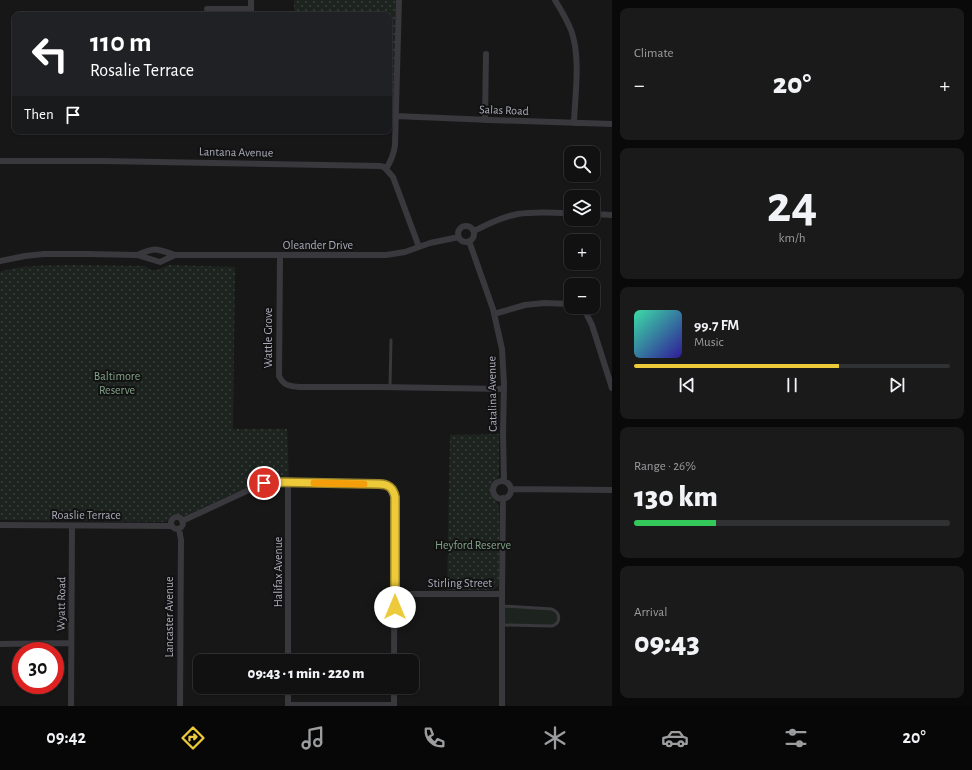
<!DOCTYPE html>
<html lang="en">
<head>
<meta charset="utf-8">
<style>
  body { margin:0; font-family:"Alegreya Sans",sans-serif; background:#1a1a1b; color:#f1f3f6; height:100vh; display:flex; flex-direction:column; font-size:15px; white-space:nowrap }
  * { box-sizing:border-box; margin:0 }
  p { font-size:13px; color:#9c9d9f }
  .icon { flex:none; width:22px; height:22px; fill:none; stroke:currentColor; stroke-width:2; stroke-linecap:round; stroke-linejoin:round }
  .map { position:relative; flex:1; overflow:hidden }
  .sheet { display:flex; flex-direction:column; gap:8px; padding:8px; background:#09090a; width:360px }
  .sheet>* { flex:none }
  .banner { position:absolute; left:12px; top:12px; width:380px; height:122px; border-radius:8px; box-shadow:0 1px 3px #0004,0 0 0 1px #303132; background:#202124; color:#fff; overflow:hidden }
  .fabs { position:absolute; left:564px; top:146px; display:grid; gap:8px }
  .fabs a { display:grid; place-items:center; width:36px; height:36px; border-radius:8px; background:#111112; box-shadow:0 1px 3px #0004,0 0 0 1px #303132; font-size:20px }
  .speed { position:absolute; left:12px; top:642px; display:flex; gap:8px; font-size:20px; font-weight:700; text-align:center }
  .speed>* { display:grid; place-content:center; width:52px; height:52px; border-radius:50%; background:#111112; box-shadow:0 1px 3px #0004,0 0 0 1px #303132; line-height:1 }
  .speed .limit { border:6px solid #d22; background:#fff; color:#111 }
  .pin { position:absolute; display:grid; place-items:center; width:34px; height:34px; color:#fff; margin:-17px; border:2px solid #fff; border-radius:50%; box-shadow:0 1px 4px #0007 }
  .me { position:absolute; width:44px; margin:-22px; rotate:0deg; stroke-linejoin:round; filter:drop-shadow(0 0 3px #0008) }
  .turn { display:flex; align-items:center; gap:14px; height:84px; padding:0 12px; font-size:18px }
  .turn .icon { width:52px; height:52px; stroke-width:2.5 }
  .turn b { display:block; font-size:28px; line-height:34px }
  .then { display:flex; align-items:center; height:38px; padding:0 12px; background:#0003; gap:8px; font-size:15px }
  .big { font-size:30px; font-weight:800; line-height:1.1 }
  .sheet .card { flex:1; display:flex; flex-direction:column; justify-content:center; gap:6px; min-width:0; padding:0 14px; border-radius:8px; background:#1a1a1b }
  .sheet .dial { align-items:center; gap:0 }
  .dial b { font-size:52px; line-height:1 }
  .song { display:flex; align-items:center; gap:12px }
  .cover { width:48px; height:48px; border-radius:6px; background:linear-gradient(135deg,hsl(160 70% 55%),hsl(250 70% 35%)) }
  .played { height:4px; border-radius:2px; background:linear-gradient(90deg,#edca3a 65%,#303132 65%) }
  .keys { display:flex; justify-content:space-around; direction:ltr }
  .heat { display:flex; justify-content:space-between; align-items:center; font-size:22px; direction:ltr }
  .charge { height:6px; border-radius:3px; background:linear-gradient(90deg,#34c759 26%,#303132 0) }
  .trip { position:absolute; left:193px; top:654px; width:226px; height:40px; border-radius:8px; background:#111112; box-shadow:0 1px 3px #0004,0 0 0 1px #303132; font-weight:800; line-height:40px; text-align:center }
  .tab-bar { display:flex; height:64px; justify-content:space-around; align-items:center; background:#070707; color:#9c9d9f }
  .tab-bar .icon { width:28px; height:28px }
  .tab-bar .active { color:#edca3a }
  .tab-bar b { font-size:18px; color:#f1f3f6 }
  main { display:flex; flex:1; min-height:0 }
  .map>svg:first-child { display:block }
  .grass { fill:#1d231f }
  .park { fill:url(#park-dots) }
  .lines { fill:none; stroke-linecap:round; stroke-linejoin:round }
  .service { stroke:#38383d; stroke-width:3 }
  .minor { stroke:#38383d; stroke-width:6 }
  .route-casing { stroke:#9a8326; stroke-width:10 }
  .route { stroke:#edca3a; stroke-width:7 }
  .slow { stroke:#f59e0b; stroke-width:7 }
  .labels { text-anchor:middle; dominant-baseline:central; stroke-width:4; stroke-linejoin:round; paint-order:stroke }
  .street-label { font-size:12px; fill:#a9abb8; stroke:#121213 }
  .park-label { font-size:12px; fill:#81a287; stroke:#121213 }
</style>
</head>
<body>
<main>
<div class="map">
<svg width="612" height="706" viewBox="0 0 612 706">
  <defs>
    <pattern id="park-dots" width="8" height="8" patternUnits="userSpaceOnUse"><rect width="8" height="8" fill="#1d231f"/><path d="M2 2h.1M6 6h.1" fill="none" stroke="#3b403d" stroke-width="1.8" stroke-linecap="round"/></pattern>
  </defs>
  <rect width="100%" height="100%" fill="#171718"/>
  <!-- grass -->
  <path class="grass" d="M502 606 554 610 559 618 555 625H502Z"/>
  <!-- park -->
  <path class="park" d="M294 0H399L395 119H389V15H294Z
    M72 265 144 266 151 270H157L169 265 235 267 233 429H287L289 479H272L256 483 185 516C181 516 179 515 176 516 172 516 169 520 165 522L0 520V272C23 264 48 266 72 265Z
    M499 434V474C498 479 494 481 492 486 489 494 497 500 499 508V583L497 587 493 590H447L450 435Z"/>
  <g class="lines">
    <!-- service -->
    <path class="service" d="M390 387 391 340
      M502 606 552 609C561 613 561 623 552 626L502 625"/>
    <!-- minor -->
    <path class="minor" d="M555 0C561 10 567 20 571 30 581 57 575 94 574 123
      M207 9H251
      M251 15V0
      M395 116 490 120 612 124
      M485 120 486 54
      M0 161H103L380 166 384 167 393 177 419 247
      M386 169C391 161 394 154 395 145L399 0
      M593 214 612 215
      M458 234a8 8 0 1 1 16 0a8 8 0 1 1-16 0Z
      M474 231C488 224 502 217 518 214 535 211 553 213 571 213
      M469 241 493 309 502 349 504 384 503 434 504 481
      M137 255C156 247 155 248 175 255H386L405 252 430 243 459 237
      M280 256 279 376C284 386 289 386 299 387H380L504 389
      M0 261 25 256 44 254H88L137 255 160 262 175 255
      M581 307 586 313 592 325 612 388
      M494 314 525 305 544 303 571 304
      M493 490a9 9 0 1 1 18 0a9 9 0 1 1-18 0Z
      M511 489 612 490
      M171 523a6 6 0 1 1 12 0a6 6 0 1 1-12 0Z
      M182 521 264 483 272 482 379 484C388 484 393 487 395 497L394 661
      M0 525 172 526
      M179 529 181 540 180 706
      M395 594H502
      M0 644 71 643
      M288 661V483
      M288 705H394
      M71 706 72 526
      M288 706V687
      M394 706V687
      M502 706V594L503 498"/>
  </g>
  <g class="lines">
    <defs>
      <path id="route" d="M264 483 272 482 379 484C388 484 393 487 395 497V607"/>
    </defs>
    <!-- route casing -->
    <use href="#route" class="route-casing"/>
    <!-- route -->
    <use href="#route" class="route"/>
    <!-- slow -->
    <path class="slow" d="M314 483 364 484"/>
  </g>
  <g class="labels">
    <!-- street labels -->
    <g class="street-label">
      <text transform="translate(504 110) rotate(2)">Salas Road</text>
      <text transform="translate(236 152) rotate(1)">Lantana Avenue</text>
      <text x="318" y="245">Oleander Drive</text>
      <text transform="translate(268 338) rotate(-90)">Wattle Grove</text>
      <text transform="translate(492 394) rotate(-91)">Catalina Avenue</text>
      <text x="86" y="515">Roaslie Terrace</text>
      <text transform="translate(278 572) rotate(-90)">Halifax Avenue</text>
      <text x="460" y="583">Stirling Street</text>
      <text transform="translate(61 604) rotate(-89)">Wyatt Road</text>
      <text transform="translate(169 617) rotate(-90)">Lancaster Avenue</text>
    </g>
    <!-- park labels -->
    <g class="park-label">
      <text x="117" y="376">Baltimore<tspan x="117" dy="14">Reserve</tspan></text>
      <text x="473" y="545">Heyford Reserve</text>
    </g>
  </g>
</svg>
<div class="fabs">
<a><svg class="icon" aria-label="search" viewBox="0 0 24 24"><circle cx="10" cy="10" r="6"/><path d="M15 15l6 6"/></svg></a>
<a><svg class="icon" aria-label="layers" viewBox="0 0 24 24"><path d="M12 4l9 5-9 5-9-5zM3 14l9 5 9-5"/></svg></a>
<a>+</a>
<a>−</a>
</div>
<div class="speed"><div class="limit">30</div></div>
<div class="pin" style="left:264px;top:483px;background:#d93025"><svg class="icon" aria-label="arrive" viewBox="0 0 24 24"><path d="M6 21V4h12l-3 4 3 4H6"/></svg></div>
<svg class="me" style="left:395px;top:607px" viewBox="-20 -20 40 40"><circle r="19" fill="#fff"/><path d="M0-13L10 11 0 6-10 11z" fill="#edca3a"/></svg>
<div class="trip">09:43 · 1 min · 220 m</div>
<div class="banner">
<div class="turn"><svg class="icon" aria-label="left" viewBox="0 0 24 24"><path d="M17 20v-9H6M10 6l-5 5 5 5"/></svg><div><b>110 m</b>Rosalie Terrace</div></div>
<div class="then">Then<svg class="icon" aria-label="arrive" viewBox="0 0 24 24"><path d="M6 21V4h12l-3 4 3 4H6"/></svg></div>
</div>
</div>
<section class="sheet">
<div class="card"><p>Climate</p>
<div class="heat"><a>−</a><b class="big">20°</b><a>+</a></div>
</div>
<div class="card dial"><b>24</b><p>km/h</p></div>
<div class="card">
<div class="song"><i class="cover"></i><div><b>99.7 FM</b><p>Music</p></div></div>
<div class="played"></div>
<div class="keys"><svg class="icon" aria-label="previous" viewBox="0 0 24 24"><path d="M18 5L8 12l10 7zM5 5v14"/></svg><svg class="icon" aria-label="pause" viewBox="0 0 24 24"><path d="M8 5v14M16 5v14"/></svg><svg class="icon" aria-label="next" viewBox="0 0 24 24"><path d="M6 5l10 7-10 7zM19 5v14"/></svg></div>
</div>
<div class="card"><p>Range · 26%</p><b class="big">130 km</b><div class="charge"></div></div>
<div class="card"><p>Arrival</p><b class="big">09:43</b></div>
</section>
</main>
<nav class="tab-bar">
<b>09:42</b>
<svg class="icon active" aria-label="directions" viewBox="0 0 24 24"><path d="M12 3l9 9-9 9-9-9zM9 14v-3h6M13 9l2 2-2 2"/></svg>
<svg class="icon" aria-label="music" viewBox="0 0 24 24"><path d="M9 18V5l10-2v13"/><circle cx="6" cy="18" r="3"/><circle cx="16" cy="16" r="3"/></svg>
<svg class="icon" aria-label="phone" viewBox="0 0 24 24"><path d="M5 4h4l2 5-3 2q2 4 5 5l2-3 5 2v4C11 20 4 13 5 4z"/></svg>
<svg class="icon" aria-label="climate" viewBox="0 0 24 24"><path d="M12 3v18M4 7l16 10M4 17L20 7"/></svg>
<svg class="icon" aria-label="car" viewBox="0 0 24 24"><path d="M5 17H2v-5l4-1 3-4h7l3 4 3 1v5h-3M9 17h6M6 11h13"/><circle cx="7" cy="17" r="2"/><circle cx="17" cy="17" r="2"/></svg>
<svg class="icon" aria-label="filters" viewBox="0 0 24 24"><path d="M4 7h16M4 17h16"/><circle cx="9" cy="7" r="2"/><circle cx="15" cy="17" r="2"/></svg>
<b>20°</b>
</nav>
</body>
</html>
